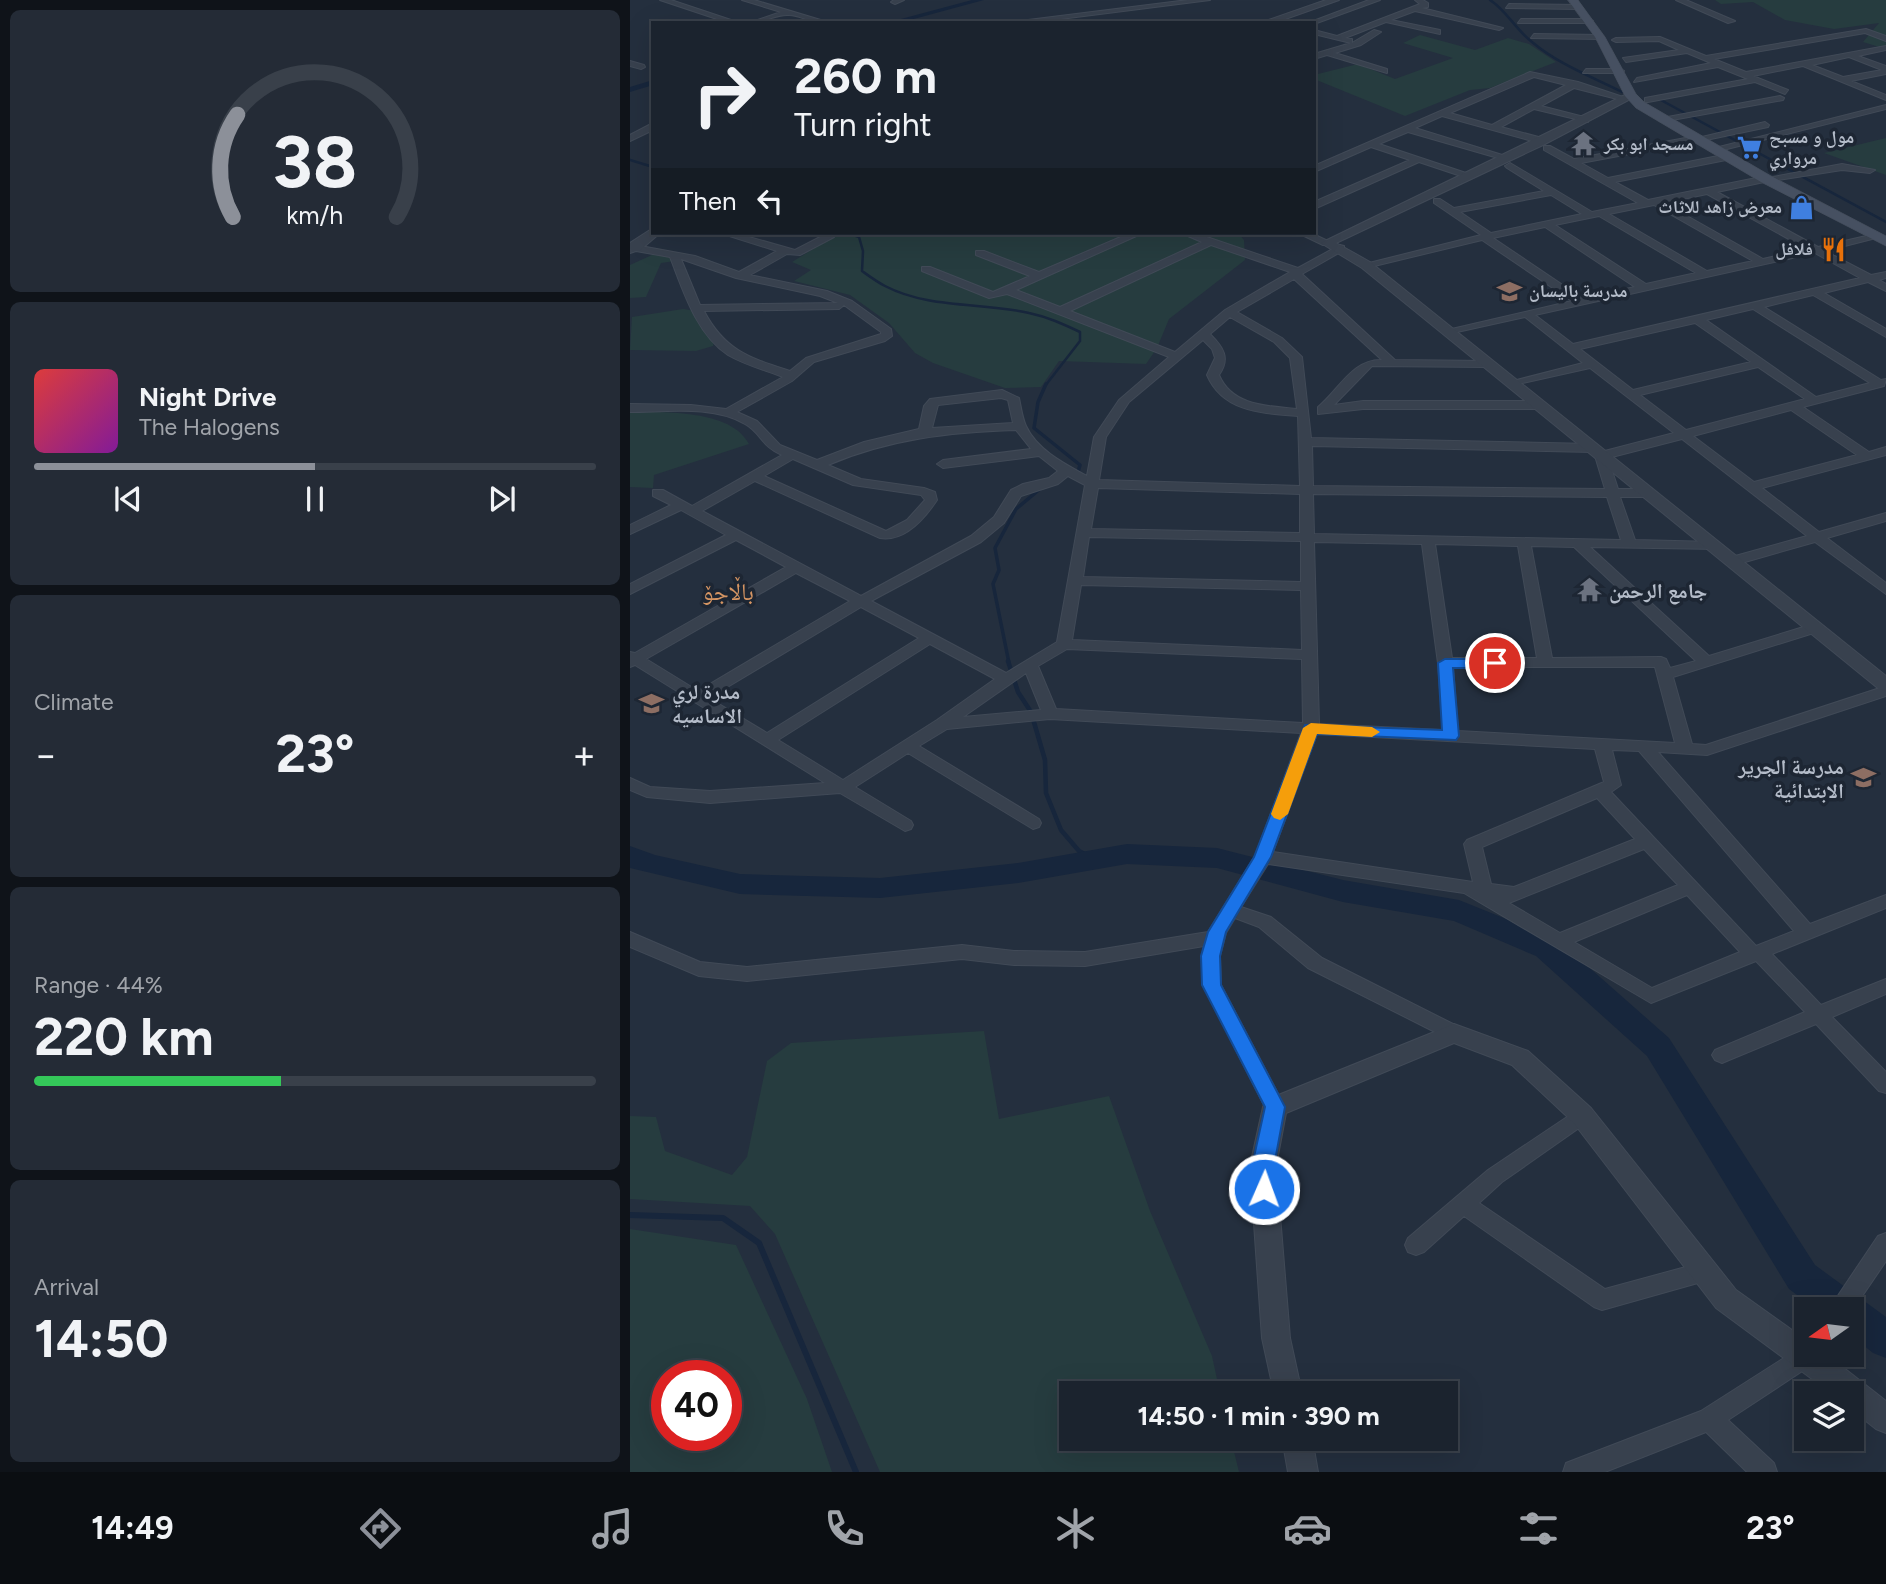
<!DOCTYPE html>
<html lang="en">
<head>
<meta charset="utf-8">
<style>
  body { margin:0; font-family:Figtree,"Noto Naskh Arabic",sans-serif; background:#242b36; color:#f1f3f6; height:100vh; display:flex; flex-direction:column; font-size:26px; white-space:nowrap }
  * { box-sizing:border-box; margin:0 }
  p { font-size:23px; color:#a0a4aa }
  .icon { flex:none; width:38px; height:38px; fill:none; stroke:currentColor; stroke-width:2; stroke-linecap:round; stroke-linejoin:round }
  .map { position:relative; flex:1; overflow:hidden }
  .details { display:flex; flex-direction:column; gap:10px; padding:10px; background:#0f1319; width:630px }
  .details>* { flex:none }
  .top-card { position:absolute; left:21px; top:21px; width:665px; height:214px; border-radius:0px; box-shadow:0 7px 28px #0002,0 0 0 2px #39404a; background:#1b232e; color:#f1f3f6; overflow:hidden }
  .needle { width:46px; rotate:256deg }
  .tools { position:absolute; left:1164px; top:1297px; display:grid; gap:14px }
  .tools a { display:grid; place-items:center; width:70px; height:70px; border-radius:0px; background:#1b232e; box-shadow:0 7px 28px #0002,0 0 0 2px #39404a; font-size:35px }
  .speed { position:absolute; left:21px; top:1360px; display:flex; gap:14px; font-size:35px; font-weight:700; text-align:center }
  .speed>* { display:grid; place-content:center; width:91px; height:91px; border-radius:50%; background:#1b232e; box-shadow:0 7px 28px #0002,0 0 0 2px #39404a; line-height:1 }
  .speed .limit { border:10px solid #d22; background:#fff; color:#111 }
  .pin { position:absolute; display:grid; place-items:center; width:60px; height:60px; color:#fff; margin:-30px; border:4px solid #fff; border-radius:50%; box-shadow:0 2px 7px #0007 }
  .me { position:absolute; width:77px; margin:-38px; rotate:2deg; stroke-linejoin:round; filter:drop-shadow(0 0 5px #0008) }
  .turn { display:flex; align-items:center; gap:24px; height:147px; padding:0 28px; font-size:32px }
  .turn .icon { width:91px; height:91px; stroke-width:2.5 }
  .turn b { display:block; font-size:49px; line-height:60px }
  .then { display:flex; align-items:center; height:66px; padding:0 28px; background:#0003; gap:14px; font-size:26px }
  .big { font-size:52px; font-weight:700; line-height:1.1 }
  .details .tile { flex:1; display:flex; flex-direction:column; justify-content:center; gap:10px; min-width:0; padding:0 24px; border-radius:10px; background:#242b36 }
  .details .dial { align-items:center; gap:0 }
  .dial svg { height:182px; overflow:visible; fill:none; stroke:#39404a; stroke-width:7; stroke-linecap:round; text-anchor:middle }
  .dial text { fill:#f1f3f6; stroke:none }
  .song { display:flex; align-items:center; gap:21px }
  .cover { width:84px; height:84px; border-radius:10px; background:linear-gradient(135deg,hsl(0 70% 55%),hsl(290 70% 35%)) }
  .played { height:7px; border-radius:4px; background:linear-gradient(90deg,#8c9099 50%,#39404a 50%) }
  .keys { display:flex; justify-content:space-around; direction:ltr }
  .heat { display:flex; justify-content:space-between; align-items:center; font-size:38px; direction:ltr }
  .charge { height:10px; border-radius:5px; background:linear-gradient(90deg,#34c759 44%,#39404a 0) }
  .trip { position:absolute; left:429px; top:1381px; width:399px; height:70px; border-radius:0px; background:#1b232e; box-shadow:0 7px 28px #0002,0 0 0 2px #39404a; font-weight:700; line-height:70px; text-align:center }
  .menu { display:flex; height:112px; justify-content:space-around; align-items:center; background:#0b0e12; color:#a0a4aa }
  .menu .icon { width:49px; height:49px }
  .menu .current { color:#8c9099 }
  .menu b { font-size:32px; color:#f1f3f6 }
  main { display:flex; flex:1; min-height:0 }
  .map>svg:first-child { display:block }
  .green { fill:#263c3f; fill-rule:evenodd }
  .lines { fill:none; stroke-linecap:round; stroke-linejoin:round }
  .stream-far3 { stroke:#17263c; stroke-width:2.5 }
  .stream-far2 { stroke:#17263c; stroke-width:3.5 }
  .stream-far1 { stroke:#17263c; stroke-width:4.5 }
  .stream { stroke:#17263c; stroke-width:6 }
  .canal { fill:#17263c; fill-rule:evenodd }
  .river { fill:#17263c; fill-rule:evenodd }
  .minor-casing { stroke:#414a57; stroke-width:2 }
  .tertiary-casing { stroke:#414a57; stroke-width:2 }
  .secondary-casing { stroke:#414a57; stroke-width:1 }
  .minor { fill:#38414e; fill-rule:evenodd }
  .tertiary { fill:#38414e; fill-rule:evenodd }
  .secondary { fill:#465061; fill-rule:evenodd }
  .route { fill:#1a73e8; stroke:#114b97; stroke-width:2 }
  .slow { fill:#f59e0b }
  .labels { text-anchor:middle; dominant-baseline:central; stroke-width:7; stroke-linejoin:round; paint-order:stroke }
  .far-poi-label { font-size:18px; font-weight:bold; fill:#b4bcc9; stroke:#1d2633; text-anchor:start }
  .poi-label { font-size:21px; font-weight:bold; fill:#b4bcc9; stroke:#1d2633; text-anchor:start }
  .quarter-label { font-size:24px; fill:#d59563; stroke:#1d2633 }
</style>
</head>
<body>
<main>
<section class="details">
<div class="tile dial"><svg viewBox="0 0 100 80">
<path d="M14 69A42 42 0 1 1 86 69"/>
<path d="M14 69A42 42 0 0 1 16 24" stroke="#8c9099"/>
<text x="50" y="56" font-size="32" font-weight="700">38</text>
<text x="50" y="72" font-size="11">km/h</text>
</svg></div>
<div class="tile">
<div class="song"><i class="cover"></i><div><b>Night Drive</b><p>The Halogens</p></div></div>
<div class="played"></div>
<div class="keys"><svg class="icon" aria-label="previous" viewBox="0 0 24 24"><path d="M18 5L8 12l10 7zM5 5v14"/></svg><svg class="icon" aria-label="pause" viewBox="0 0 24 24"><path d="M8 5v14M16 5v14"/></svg><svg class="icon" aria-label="next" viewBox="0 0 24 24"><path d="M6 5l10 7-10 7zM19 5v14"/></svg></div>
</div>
<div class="tile"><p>Climate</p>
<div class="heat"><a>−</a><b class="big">23°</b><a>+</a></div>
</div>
<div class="tile"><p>Range · 44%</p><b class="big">220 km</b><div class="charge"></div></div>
<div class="tile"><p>Arrival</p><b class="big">14:50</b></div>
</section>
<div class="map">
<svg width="1256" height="1472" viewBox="0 0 1256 1472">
  <rect width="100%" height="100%" fill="#242f3e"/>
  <!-- green -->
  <path class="green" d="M1085 0H1256V49L1233 42 1249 23 1204 29 1155 20 1123 2 1091 4Z
    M790 35 845 50 878 38 899 44 926 62 860 88 840 90 775 116 684 79V75L728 64 765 79 823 58 773 43Z
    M1256 138V175L1194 153Z
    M209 233H608L614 240 615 260 539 319 527 348 516 364 429 361 411 387 375 388 303 363 285 353 259 323 220 295 164 281 181 270 162 262Z
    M22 255 44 256 45 261 31 263 16 297 0 298V265Z
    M53 309 66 311 84 342 83 346 66 351 0 350 2 317Z
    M0 411C35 413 101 409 119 444L24 475 23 488 0 487Z
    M354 1031 369 1119 479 1096 520 1211 582 1356 590 1393H441V1438L601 1439 609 1472H250L145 1234 120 1206 0 1199V1116L26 1117 35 1151 102 1175 117 1157 137 1061 161 1043Z
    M0 1229 106 1245 177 1399 202 1472H0ZM37 1376H96V1435H37Z"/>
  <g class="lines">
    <!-- stream-far3 -->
    <path class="stream-far3" d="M860 0C877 11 886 30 902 42 928 64 962 77 992 92
      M1029 99 1256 222
      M0 160 23 167
      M217 233 229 237 233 251 232 271C239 276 247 282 255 286 299 309 352 302 399 313 418 317 433 324 450 332V341L415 386"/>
    <!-- stream-far2 -->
    <path class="stream-far2" d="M416 384 408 402 404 428 450 465 448 472 443 474
      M379 663 363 584 369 570 365 548 386 509 410 489"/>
    <!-- stream-far1 -->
    <path class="stream-far1" d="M378 661 388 692 401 712 415 760 416 793 431 830 449 851 466 860"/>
    <!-- stream -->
    <path class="stream" d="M0 1215 93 1218 129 1243 226 1472"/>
    <!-- canal -->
    <path class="canal" d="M342 0H354L269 23H256Z
      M23 80V85L0 92V87Z"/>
    <!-- river -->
    <path class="river" d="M497 844 587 848 713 880 829 900 928 940 1039 1038 1185 1265 1256 1317V1358L1243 1353 1222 1336V1309H1186L1159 1289 1017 1056 906 956 824 921 713 902 587 868 497 864 388 883 250 898 110 894 0 868V846L25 855 110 874 250 878 388 863Z"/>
    <defs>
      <path id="minor" d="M30 0H41L110 23H99Z
        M112 0H124L194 21C182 25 172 15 159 15 146 14 133 23 119 23L151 12Z
        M264 0H274L265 4 261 2Z
        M558 0H580L399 23H375Z
        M739 0H750L684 24 678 23Z
        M785 0H793L798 3V7L792 8 873 28 869 30 785 11 761 20 810 30V34L756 22 715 38 722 39V43L744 30 751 32 731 45 705 53 757 69V73L697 55 684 59V54L721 43 684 34V30L707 36 790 4Z
        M1046 0H1056L1105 21 1098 23Z
        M879 4 948 5 952 7 948 9 876 8Z
        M891 19H959L963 21 959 23H888Z
        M1236 29 1256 36V41L1235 33 1084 59 1116 72 1256 46V50L1228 56 1256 66V74L1221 81 1256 95V100L1173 66 1123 76 1158 90 1155 94 1125 82 1018 102H1015V98L1118 79 1088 67 1004 82 1007 78 1081 63 1057 53 996 62 993 58 1049 50 1029 41 986 42 982 40 986 38 1030 37 1076 56ZM1219 57 1252 70 1213 77 1182 65Z
        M904 34 970 35 974 37 970 39 901 38Z
        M0 61 14 65 15 67 11 69 0 66Z
        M956 69H990L994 71 990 73H953Z
        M900 72 948 82 999 99 995 101 944 88 911 106 958 118V122L904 109 871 127 916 139V143L913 144 812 116 785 128 882 158 875 160 778 132 749 144 845 176 840 179 789 162 684 209V202L780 160 741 147 684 172V166ZM904 77 936 85 862 125 820 113Z
        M1150 96 1154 98 1153 100 1031 122 1027 119Z
        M1256 105V109L1093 150 1089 147Z
        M1135 122 1139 125 1138 127 1076 140 1072 137Z
        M23 123V130L0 141V135Z
        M1066 136 1070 139 1069 141 951 163 978 178 1098 154 1101 155V159L985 182 1018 200 1136 176 1139 177V181L1087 192 1188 247 1245 234 1250 237 1195 251 1241 275 1256 272V278L1249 280 1256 284V291L1238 282 1194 293 1256 329V337L1183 295 1134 307 1251 380 1256 379 1254 386 1173 407 1239 452 1256 447V455L1132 488 1189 532 1256 513V521L1197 538 1256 583V594L1185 542 1108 564H1098L1096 561 1098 558 1177 536 1052 439 978 458 988 489H1019L1025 493 1019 497H990L1005 540 1084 542 1089 543 1091 546 1089 549 960 547 1079 656 1180 625H1190L1192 628 1190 631 1043 677 1062 744 1076 745 1256 686V696L1077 755 1028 752 1180 924 1256 895V908L1142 954 1191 1005 1256 979V994L1202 1017 1256 1072V1093L1249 1091 1186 1024 1099 1060 1092 1063 1085 1060 1082 1055 1085 1050 1175 1012 1126 961 1021 1003 834 893 638 864 611 907 641 917 692 958 831 1028 834 1033 831 1038 824 1041 817 1038 678 968 629 927 605 918 596 933 590 956 591 985 655 1107 652 1113 645 1115 638 1113 573 985 572 956 574 946 455 966 384 965 332 959 117 981 69 976 0 947V932L70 962 117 967 332 945 384 951 455 952 578 932 625 856 671 733 420 719 317 729 289 746 409 819 411 823 409 827 403 829 278 753 225 787 281 821 283 825 281 829 275 831 210 793 80 803 17 797 0 790V778L20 787 80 791 195 783 5 665 0 667V652L5 653 156 567 106 540 0 594V584L96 535 51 510 0 534V525L41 505 23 496V490H33L62 506 152 455C131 446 131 433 115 424 83 405 36 412 0 412V404L61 405 96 409 153 377C135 370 115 365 98 355 66 334 53 290 40 257L6 251 0 253V246L5 245 65 256 109 272 147 251 90 233H105L165 250 198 233H204V237L170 255 157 254 120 275 197 291 222 301 261 329 262 336 255 341 184 362 162 381 107 412 127 421 150 445 187 460 234 442 289 429 294 406 300 399 372 390 389 398C391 407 392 417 396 426 407 450 435 464 457 476L464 437 489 400 539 357 377 294 359 298 292 271V267H300L363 292 400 276 346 255V251H354L409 272 500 233H513L386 290 430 307 572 242 551 233H565L668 268 710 245 714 246V250L672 274 765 360 858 361 864 364 858 367 742 366 704 405 733 401H909L915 405 909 409H733L688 414V407C709 390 722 359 752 360L664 279 607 312 652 338 672 357 681 438 962 444 968 448 962 452 682 446 683 486 975 489 965 456 967 453 1044 433 960 368 879 386V382L953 363 895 317 818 334 813 331 942 301 852 240 736 268 731 265 851 235 804 203V199H810L824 208 914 191 877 168 875 166 880 163 962 212 1008 203 914 150V146H920L944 159ZM1077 194 1177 249 1133 259 1034 203ZM921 195 952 214 861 233 830 212ZM1024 205 1123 261 1077 271 979 214ZM969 216 1066 273 1016 284 925 225ZM915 227 1005 287 952 298 863 238ZM581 245 660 272 595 310 545 352 440 311ZM1185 253 1230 278 943 344 905 315ZM51 259 106 278 190 296 208 303 70 305ZM214 305 251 332V334L176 358 160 371C120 358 95 351 74 311L209 309ZM1123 309 1240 383 1186 397 1076 320ZM600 317 644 342 660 358 667 409C637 406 602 406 589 375 601 358 593 347 580 334ZM1065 323 1121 362 1003 390 950 349ZM573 340 582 349 585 358 577 375C593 412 632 413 668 416L670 486 469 480 476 437 499 402ZM1128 367 1175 399 1056 430 1010 395ZM371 398 378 400 383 423 302 428 308 405ZM1161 410 1227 455 1124 482 1063 436ZM386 430 401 449 313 460 307 464 313 468 409 456 428 471 419 478 393 484 381 490 364 517 341 536 231 596 72 511 125 481 250 538C275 542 295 518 307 500L305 492 294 488 231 479 198 465C259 439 320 432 386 430ZM163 459 223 485 291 495 295 500 277 520 256 531 134 476ZM438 476 455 485 427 642 376 673 241 601 351 542 374 523 391 496 428 484ZM468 488 670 494V533L461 529ZM683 494 977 497 991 540 684 534ZM459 537 671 541V582L453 577ZM684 542 792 544 808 663 813 730 689 724ZM805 544 888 546 907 658H822ZM901 546 944 547 1066 661 1040 668 1036 659 1031 657 922 658ZM166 573 220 601 68 691 16 659ZM451 585 671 590 672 650 442 640ZM231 607 289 638 137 733 79 698ZM300 644 365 679 307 720 213 780 148 740ZM437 649 672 659 673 723 426 709 408 666ZM823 667H1025L1045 743 828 731ZM396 673 411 710 333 717ZM687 734 965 749 974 782 837 840 834 844 843 882 643 852ZM982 750 1009 751 1164 931 1126 946 981 792 991 785ZM967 798 1005 839 884 887 861 884 852 847ZM1014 849 1048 885 930 933 879 903ZM1057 895 1110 952 1022 988 944 942Z
        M1212 164 1245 170 1240 173 1212 170 1148 180 1143 177Z
        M668 233H681L702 243 693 245Z
        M952 1107 959 1109 962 1115 959 1121 872 1182 849 1203 975 1289 1074 1262 1082 1265 1085 1272 1082 1279 972 1310 964 1307 834 1216 794 1252 786 1255 778 1252 775 1245 778 1238 858 1170Z
        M1256 1233V1261L1222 1311V1309H1199L1248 1236Z
        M1176 1344V1354H1189L1186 1362 1098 1420 1144 1463 1147 1472H1117L1076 1432 975 1472H933L936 1463 1071 1411Z"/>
      <path id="tertiary" d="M696 0H709L644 23H630Z
        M997 94 1006 96 913 145 706 243 740 262 1256 676V691L1249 689 732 268 691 243Z
        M20 230 30 233 9 251H0V243Z
        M824 1024 898 1051 961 1108 1106 1290 1176 1340V1354H1196L1256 1401V1433L1246 1429 1222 1410V1393H1201L1086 1308 943 1122 882 1065 824 1043 656 1113 646 1166 660 1338 672 1393H644L632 1338 620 1166 633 1107 636 1100Z
        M652 1438H682L688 1472H658Z"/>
      <path id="secondary" d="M938 0H948L975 37 1006 94 1014 102 1141 176 1256 236V246L1131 182 1006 108 995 96 965 37Z"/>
    </defs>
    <!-- minor casing -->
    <use href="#minor" class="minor-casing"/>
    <!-- tertiary casing -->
    <use href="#tertiary" class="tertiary-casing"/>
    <!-- secondary casing -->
    <use href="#secondary" class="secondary-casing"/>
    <!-- minor -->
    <use href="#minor" class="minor"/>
    <!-- tertiary -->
    <use href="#tertiary" class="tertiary"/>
    <!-- secondary -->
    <use href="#secondary" class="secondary"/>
  </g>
  <!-- route -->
  <path class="route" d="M815 659H865L873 663 865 668H823L829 736 826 740 687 734 641 857 596 932 590 956 591 985 655 1107 644 1166 645 1189 642 1195 634 1198 627 1195 624 1189 622 1166 635 1107 572 985 571 956 578 932 624 857 675 725 812 730 808 663Z"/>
  <!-- slow -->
  <path class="slow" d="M681 723 742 727 750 732 742 737 687 734 658 814 650 820 644 818 641 814 673 728Z"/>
  <!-- icons -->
  <defs>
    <symbol id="temple-bare" viewBox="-9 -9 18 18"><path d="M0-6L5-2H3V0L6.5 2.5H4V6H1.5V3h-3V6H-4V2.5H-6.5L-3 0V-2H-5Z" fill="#6b7280" stroke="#1d2633" stroke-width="2.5" paint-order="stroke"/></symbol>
    <symbol id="supermarket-bare" viewBox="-9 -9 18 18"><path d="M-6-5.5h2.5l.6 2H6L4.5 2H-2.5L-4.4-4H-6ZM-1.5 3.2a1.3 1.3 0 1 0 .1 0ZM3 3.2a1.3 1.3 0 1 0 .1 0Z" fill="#3f7fe0" stroke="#1d2633" stroke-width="2.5" paint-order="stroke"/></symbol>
    <symbol id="shop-bare" viewBox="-9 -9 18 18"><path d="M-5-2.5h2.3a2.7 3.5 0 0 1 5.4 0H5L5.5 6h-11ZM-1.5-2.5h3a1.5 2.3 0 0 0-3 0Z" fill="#3f7fe0" stroke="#1d2633" stroke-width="2.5" paint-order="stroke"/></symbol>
    <symbol id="restaurant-bare" viewBox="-9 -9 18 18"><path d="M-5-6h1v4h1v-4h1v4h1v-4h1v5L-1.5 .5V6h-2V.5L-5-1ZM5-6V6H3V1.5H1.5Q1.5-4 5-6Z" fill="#e8710a" stroke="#1d2633" stroke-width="2.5" paint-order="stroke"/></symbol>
    <symbol id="school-bare" viewBox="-9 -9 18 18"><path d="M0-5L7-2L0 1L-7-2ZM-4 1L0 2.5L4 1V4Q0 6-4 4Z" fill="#8d6e63" stroke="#1d2633" stroke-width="2.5" paint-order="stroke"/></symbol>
  </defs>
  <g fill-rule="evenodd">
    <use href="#temple-bare" x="936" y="126" width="35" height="35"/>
    <use href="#supermarket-bare" x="1102" y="130" width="35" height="35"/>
    <use href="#shop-bare" x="1154" y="190" width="35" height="35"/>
    <use href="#restaurant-bare" x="1186" y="232" width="35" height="35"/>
    <use href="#school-bare" x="862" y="274" width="35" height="35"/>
    <use href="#temple-bare" x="942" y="572" width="35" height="35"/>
    <use href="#school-bare" x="4" y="686" width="35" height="35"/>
    <use href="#school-bare" x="1216" y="760" width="35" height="35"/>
  </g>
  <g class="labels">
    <!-- far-poi labels -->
    <g class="far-poi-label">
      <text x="1139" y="137">مول و مسبح<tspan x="1139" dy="21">مرواري</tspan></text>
      <text x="974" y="144">مسجد ابو بكر</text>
      <text x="1152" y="207" text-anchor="end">معرض زاهد للاثاث</text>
      <text x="1183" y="249" text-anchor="end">فلافل</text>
      <text x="899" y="291">مدرسة بالیسان</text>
    </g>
    <!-- poi labels -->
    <g class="poi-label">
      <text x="979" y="590">جامع الرحمن</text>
      <text x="42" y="691">مدرة لري<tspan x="42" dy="24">الاساسیه</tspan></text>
      <text x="1214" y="766" text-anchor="end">مدرسة الجرير<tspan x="1214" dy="24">الابتدائية</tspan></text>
    </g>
    <!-- quarter labels -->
    <g class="quarter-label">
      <text x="98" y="591">باڵاجۆ</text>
    </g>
  </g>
</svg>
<div class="tools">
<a><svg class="needle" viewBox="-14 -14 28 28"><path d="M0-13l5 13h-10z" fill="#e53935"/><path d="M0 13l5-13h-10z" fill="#a0a4aa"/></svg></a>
<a><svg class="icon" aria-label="layers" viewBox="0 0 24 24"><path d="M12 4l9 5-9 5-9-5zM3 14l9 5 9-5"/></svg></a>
</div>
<div class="speed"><div class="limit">40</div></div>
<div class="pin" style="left:865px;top:663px;background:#d93025"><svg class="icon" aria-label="arrive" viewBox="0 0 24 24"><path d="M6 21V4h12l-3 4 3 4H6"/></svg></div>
<svg class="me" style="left:634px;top:1189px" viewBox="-20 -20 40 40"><circle r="17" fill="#1a73e8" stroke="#fff" stroke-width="3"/><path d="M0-11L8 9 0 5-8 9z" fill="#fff"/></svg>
<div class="trip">14:50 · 1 min · 390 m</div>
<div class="top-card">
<div class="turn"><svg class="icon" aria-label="right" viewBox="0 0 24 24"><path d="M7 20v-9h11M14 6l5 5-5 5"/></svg><div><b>260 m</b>Turn right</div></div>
<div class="then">Then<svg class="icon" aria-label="left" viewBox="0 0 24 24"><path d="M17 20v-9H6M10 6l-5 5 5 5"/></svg></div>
</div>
</div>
</main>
<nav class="menu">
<b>14:49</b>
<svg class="icon current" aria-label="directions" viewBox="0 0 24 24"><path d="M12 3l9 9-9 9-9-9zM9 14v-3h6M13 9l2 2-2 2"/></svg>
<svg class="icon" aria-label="music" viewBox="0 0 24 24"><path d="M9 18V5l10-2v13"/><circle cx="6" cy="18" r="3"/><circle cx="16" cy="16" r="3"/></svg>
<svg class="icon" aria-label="phone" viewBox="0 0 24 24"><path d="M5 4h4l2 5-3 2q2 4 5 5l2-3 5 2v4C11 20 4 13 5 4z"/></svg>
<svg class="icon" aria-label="climate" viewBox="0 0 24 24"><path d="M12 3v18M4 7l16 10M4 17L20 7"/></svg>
<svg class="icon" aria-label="car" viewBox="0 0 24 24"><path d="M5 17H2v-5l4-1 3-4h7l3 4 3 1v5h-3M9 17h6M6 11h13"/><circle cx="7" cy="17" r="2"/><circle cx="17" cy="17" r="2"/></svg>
<svg class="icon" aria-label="filters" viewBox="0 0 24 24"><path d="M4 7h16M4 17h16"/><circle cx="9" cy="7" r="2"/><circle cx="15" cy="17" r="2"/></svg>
<b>23°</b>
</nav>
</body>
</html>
